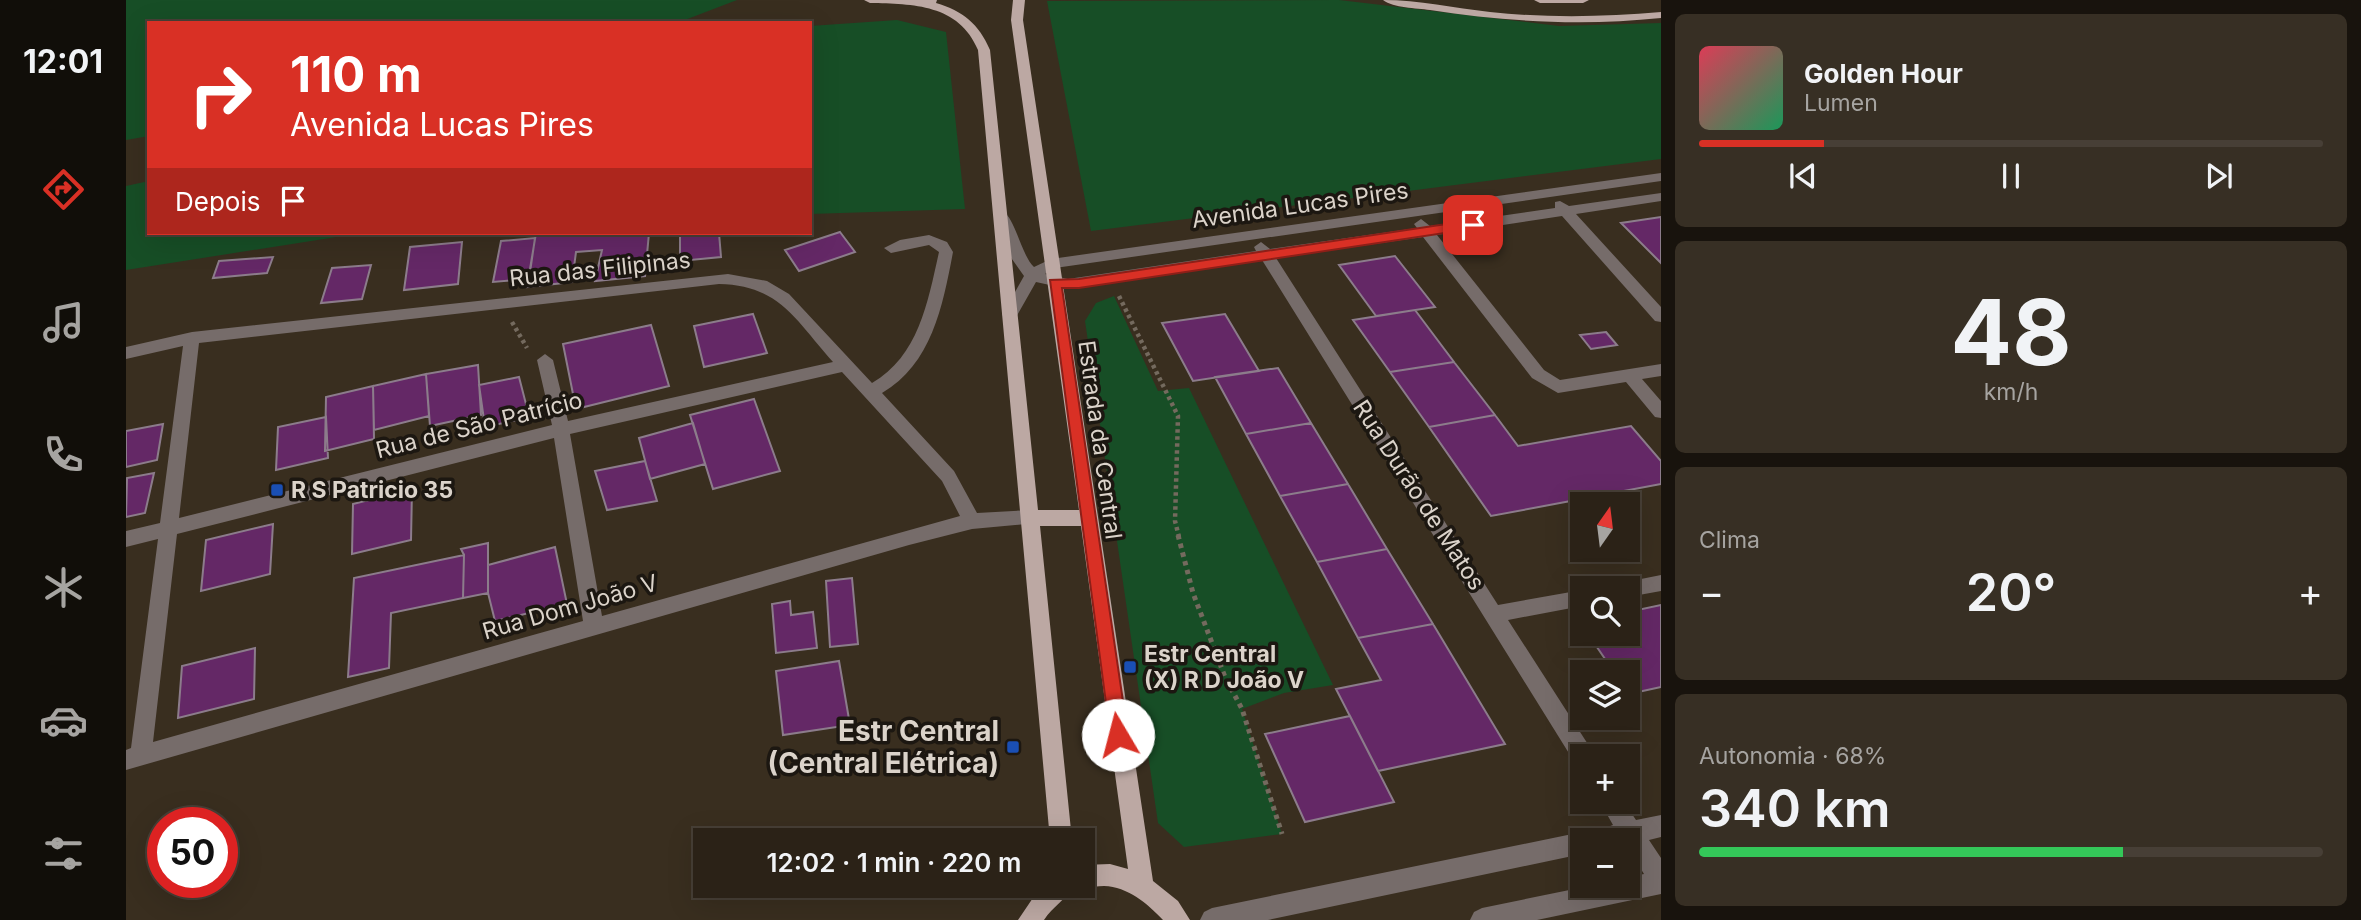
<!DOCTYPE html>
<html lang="pt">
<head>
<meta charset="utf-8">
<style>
  body { margin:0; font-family:Inter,sans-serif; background:#372f24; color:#f1f3f6; height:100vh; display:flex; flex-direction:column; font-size:26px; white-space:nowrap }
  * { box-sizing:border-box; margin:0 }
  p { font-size:23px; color:#a6a4a1 }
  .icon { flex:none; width:38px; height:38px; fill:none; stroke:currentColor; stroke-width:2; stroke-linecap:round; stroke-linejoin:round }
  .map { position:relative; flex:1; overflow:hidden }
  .panel { display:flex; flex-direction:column; gap:14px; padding:14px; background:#18130d; width:700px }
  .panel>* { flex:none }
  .guide { position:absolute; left:21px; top:21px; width:665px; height:214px; border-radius:0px; box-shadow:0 7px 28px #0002,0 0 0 2px #473f36; background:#d93025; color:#fff; overflow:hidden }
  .needle { width:46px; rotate:14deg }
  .controls { position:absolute; left:1444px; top:492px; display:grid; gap:14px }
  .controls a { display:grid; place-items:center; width:70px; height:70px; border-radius:0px; background:#2b2217; box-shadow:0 7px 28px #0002,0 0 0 2px #473f36; font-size:35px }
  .speed { position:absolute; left:21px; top:807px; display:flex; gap:14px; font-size:35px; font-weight:700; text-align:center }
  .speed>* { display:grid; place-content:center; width:91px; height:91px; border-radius:50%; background:#2b2217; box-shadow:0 7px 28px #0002,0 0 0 2px #473f36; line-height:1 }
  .speed .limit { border:10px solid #d22; background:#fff; color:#111 }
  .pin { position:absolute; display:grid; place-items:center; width:60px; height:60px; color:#fff; margin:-30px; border-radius:14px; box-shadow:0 4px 10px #0006 }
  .me { position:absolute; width:77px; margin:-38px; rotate:352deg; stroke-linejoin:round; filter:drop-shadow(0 0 5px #0008) }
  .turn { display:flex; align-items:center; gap:24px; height:147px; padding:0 28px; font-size:32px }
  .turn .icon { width:91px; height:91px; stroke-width:2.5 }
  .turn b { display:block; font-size:49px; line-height:60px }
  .then { display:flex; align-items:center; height:66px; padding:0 28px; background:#0003; gap:14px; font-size:26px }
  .big { font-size:52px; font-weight:600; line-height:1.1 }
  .panel .card { flex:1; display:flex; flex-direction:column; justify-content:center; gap:10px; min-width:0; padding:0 24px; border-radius:10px; background:#372f24 }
  .panel .dial { align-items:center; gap:0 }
  .dial b { font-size:91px; line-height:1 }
  .song { display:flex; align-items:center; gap:21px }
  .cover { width:84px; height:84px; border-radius:10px; background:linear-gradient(135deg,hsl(350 70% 55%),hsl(150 70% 35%)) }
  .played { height:7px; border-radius:4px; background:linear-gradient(90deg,#d93025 20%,#473f36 20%) }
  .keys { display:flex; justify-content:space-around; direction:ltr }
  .heat { display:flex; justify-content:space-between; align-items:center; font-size:38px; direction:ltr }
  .charge { height:10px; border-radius:5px; background:linear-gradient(90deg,#34c759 68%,#473f36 0) }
  .trip { position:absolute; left:567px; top:828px; width:402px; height:70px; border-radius:0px; background:#2b2217; box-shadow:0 7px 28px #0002,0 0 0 2px #473f36; font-weight:600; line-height:70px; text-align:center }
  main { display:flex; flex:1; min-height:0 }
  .tabs { display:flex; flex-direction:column; width:126px; justify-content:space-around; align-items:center; background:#110e09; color:#a6a4a1 }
  .tabs .icon { width:49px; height:49px }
  .tabs .on { color:#d93025 }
  .tabs b { font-size:32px; color:#f1f3f6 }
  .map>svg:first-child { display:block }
  .green { fill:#174e26 }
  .building { fill:#642866; stroke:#8c7c8b; stroke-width:2 }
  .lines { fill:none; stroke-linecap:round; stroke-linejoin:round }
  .path-far1 { stroke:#746a5e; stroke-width:4.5; stroke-dasharray:3.5 3.5; stroke-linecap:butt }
  .path { stroke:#746a5e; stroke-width:5; stroke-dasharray:4.5 4.5; stroke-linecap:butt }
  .minor { fill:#766c6a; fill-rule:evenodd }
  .major { fill:#bca8a3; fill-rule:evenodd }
  .route { fill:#d93025; stroke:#8d1f18; stroke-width:2 }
  .transit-dot { fill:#1a4fb4; stroke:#1c1711; stroke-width:2.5 }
  .labels { text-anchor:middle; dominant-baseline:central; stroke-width:7; stroke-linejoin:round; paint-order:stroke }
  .street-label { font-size:23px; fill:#dbd3ca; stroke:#1c1711 }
  .poi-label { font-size:23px; font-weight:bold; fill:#dbd3ca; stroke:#1c1711; text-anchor:start }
  .near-poi-label { font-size:28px; font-weight:bold; fill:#dbd3ca; stroke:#1c1711; text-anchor:end }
</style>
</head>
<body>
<main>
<nav class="tabs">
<b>12:01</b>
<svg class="icon on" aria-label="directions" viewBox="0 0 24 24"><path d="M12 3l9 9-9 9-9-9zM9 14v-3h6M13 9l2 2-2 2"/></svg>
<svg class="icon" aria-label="music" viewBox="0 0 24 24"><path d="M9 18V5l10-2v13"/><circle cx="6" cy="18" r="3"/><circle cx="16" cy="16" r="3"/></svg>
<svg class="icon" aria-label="phone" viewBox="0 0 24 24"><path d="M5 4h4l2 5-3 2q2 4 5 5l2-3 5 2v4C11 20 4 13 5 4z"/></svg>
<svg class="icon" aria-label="climate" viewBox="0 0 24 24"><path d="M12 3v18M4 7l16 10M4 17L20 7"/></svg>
<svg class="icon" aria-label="car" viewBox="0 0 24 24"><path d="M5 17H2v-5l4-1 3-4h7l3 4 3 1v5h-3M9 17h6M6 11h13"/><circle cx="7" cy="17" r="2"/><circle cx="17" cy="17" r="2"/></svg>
<svg class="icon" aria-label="filters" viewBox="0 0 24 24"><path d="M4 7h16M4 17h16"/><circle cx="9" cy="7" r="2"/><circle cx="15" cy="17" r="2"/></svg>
</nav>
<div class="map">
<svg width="1535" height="920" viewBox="0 0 1535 920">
  <rect width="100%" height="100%" fill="#392e1f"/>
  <!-- green -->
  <path class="green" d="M0 0H611L551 23H23V136L0 140Z
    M1213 0 1433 26 1535 23V159L965 231 921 1Z
    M771 20 820 32 839 209 684 214V26Z
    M23 181V233H236L0 270V186Z
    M988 296 1032 391 1063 388 1207 685 1158 693 1116 709 1156 834 1058 847 1032 823 959 321 970 303Z"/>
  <!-- building -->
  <path class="building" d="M1535 217V263L1495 223Z
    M714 232 729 252 673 271 659 250Z
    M410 233H523L519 276 469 281 476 250 450 252 446 282 401 287Z
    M554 233H593L595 257 554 261Z
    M409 238 403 279 367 282 375 241Z
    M336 242 332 284 278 290 284 247Z
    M1269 256 1309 307 1250 316 1213 265Z
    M147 257 141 273 87 278 93 261Z
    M245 265 236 299 195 303 206 268Z
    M1289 310 1328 362 1264 372 1227 320Z
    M627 314 641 353 578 367 568 326Z
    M1099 314 1133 371 1067 381 1036 323Z
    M525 325 543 386 450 409 437 344Z
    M1480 332 1491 345 1465 349 1454 335Z
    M1328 362 1369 415 1303 427 1264 372Z
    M352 365 355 415 304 426 300 374Z
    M1152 368 1185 423 1120 434 1089 377Z
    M300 374 303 416 248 430 247 386Z
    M393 377 401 408 395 419 359 427 353 385Z
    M247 386 248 439 199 451 200 397Z
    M628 399 654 471 587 489 564 415Z
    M1369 415 1392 446 1505 426 1535 461V484L1365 516 1303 427Z
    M200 417 202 458 150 470 152 427Z
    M567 423 579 464 524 479 513 438Z
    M1185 423 1222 484 1154 496 1120 434Z
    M37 424 31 460 0 467V431Z
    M519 461 531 501 481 510 469 471Z
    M28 473 19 513 0 517 1 478Z
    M1222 484 1261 549 1191 562 1154 496Z
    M286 489 285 540 226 554 227 504Z
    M147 524 144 574 75 591 80 540Z
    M362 543V593L337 598 338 555 335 549Z
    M429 547 441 604 369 621 362 593V565Z
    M1261 549 1307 624 1232 638 1191 562Z
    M338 555 337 598 265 613 263 668 222 677 228 578Z
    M726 578 732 644 704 647 700 581Z
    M664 601 665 615 687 612 691 648 650 653 646 604Z
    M1535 605V687L1503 694 1502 672H1488L1462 634H1502V612Z
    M1307 624 1379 744 1252 771 1210 689 1255 680 1232 638Z
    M129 648 128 699 52 718 56 666Z
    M713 661 724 725 657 735 650 671Z
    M1224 716 1268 802 1179 822 1139 734Z"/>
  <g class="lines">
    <!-- path-far1 -->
    <path class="path-far1" d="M993 296 1052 416 1049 521 1053 537
      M386 322 401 348"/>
    <!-- path -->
    <path class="path" d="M1052 535 1067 593 1099 677 1116 709 1156 834"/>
    <!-- minor -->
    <path class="minor" d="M1535 173V181L929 268 919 274 942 279 1130 251 1128 247 1135 242 1144 249 1291 228 1288 224 1295 219 1304 226 1429 208V202L1434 201 1443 206 1535 193V201L1450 214 1535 307V322L1529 321 1436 216 1311 235 1418 370 1434 380 1535 364V376L1516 379 1535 401V418L1529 417 1500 382 1432 393 1406 378 1297 237 1150 258 1372 605 1456 590V606L1382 620 1465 749 1468 756H1456V766L1449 763 1136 260 942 289 910 282 889 319 884 320 876 315 898 276 883 255 870 217 877 212C889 217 895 255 908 267L925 259Z
      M803 235 821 242 827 252C817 305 806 364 756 393L828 471 851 513 904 510 910 513 913 518 910 523 846 529 783 545 0 770V750L5 748 32 539 0 547V531L34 523 57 346 0 359V347L66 332 602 274 641 281 663 294 746 383C793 356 802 301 813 252L803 245 765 253 758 248 774 240ZM593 284C654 285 670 321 707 362L442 421 427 360 419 354 411 360 426 425 53 518 73 343ZM716 372 816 481 834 516 476 616 444 434ZM428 438 457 621 27 742 51 534Z
      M1535 575V591L1502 597V588H1493L1495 583Z
      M1474 802H1498L1510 820 1535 815V837L1523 840 1535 858V894L1411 920H1344L1348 912 1356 908 1463 886H1502V877L1518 874 1502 848V840H1456V854L1142 920H1074L1078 912 1086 908 1456 832 1462 834 1487 825Z"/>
    <!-- major -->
    <path class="major" d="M738 0H811L810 3C837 11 853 24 864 50L912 510H953L885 20 887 0H899L897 20 1027 881 1052 901 1064 920H1037C1021 903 1002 887 978 886 968 886 959 889 950 886H957V865L984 864 1002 869 955 526H914L946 840H924L852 50C833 4 787 4 744 3Z
      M1257 0C1293 0 1328 8 1364 12 1421 18 1478 17 1535 12V18C1457 26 1381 22 1304 10 1290 8 1268 8 1257 0Z
      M1408 0H1463L1457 3H1414Z
      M915 886H947C941 899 926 907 918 920H892Z"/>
  </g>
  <!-- route -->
  <path class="route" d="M1347 220 1352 222V228L953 288H936L1002 735 999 741 992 744 985 741 924 280 953 279Z"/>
  <!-- markers -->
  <g class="transit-dot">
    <rect x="144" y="483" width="14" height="14" rx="3.5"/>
    <rect x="997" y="660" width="14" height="14" rx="3.5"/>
    <rect x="880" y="740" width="14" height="14" rx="3.5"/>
  </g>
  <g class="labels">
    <!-- street labels -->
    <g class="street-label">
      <text transform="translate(1174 205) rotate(-8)">Avenida Lucas Pires</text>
      <text transform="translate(474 269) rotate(-6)">Rua das Filipinas</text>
      <text transform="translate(353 425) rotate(-14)">Rua de São Patrício</text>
      <text transform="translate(974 440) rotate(82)">Estrada da Central</text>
      <text transform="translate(1293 495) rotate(57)">Rua Durão de Matos</text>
      <text transform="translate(444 607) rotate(-16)">Rua Dom João V</text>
    </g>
    <!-- poi labels -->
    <g class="poi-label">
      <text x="165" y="490">R S Patricio 35</text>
      <text x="1018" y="654">Estr Central<tspan x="1018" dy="26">(X) R D João V</tspan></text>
    </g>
    <!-- near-poi labels -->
    <g class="near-poi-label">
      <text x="873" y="731">Estr Central<tspan x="873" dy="32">(Central Elétrica)</tspan></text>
    </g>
  </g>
</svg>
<div class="controls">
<a><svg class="needle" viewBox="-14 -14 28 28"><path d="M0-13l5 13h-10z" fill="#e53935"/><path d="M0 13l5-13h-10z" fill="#a6a4a1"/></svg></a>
<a><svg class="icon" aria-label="search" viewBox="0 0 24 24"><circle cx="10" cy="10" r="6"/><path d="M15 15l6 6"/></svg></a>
<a><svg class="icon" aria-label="layers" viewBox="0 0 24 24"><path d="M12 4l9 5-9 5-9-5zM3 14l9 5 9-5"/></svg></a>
<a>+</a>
<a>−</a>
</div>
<div class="speed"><div class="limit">50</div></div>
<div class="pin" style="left:1347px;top:225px;background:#d93025"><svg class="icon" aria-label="arrive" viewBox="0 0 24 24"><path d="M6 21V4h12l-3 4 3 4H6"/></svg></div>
<svg class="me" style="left:992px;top:735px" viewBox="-20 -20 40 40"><circle r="19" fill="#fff"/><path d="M0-13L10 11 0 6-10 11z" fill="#d93025"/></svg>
<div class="trip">12:02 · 1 min · 220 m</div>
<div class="guide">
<div class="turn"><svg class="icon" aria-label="right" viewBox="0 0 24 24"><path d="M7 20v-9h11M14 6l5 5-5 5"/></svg><div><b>110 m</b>Avenida Lucas Pires</div></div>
<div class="then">Depois<svg class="icon" aria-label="arrive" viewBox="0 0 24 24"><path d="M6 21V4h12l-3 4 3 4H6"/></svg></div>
</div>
</div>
<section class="panel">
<div class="card">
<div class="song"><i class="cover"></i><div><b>Golden Hour</b><p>Lumen</p></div></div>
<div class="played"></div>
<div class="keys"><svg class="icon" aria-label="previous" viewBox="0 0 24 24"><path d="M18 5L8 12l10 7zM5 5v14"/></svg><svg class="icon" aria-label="pause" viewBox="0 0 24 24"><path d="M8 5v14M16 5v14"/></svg><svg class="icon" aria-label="next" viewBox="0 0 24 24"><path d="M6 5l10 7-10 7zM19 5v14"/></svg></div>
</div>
<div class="card dial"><b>48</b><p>km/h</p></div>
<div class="card"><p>Clima</p>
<div class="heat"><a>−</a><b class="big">20°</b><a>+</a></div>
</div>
<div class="card"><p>Autonomia · 68%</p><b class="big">340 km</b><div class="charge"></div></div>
</section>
</main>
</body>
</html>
